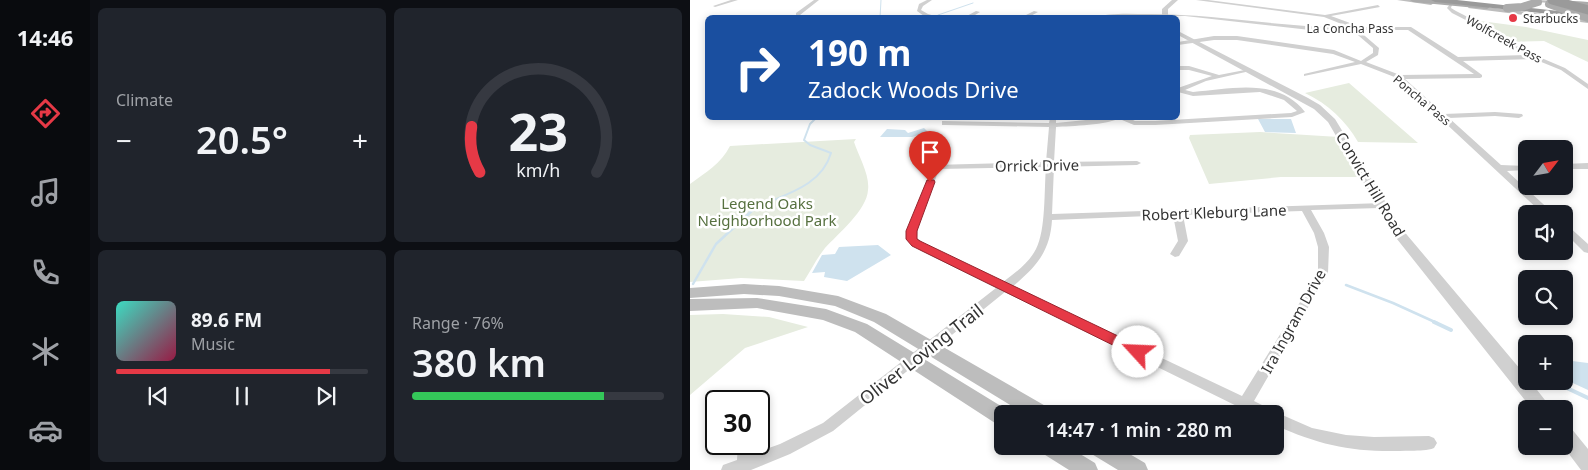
<!DOCTYPE html>
<html lang="en">
<head>
<meta charset="utf-8">
<style>
  body { margin:0; font-family:"Noto Sans",sans-serif; background:#20242c; color:#f1f3f6; height:100vh; display:flex; flex-direction:column; font-size:19px; white-space:nowrap }
  * { box-sizing:border-box; margin:0 }
  p { font-size:16px; color:#9ea1a6 }
  .icon { flex:none; width:28px; height:28px; fill:none; stroke:currentColor; stroke-width:2; stroke-linecap:round; stroke-linejoin:round }
  .map { position:relative; flex:1; overflow:hidden }
  .sheet { display:flex; flex-direction:column; gap:8px; padding:8px; background:#0d0f14; width:600px }
  .sheet>* { flex:none }
  .banner { position:absolute; left:15px; top:15px; width:475px; height:105px; border-radius:8px; box-shadow:0 2px 8px #0003; background:#1a4fa0; color:#fff; overflow:hidden }
  .needle { width:32px; rotate:59deg }
  .buttons { position:absolute; left:828px; top:140px; display:grid; gap:10px }
  .buttons a { display:grid; place-items:center; width:55px; height:55px; border-radius:8px; background:#171b24; box-shadow:0 2px 8px #0003; font-size:25px }
  .speed { position:absolute; left:15px; top:390px; display:flex; gap:10px; font-size:25px; font-weight:700; text-align:center }
  .speed>* { display:grid; place-content:center; width:65px; height:65px; border-radius:50%; background:#171b24; box-shadow:0 2px 8px #0003; line-height:1 }
  .speed .limit { border:2px solid #111; border-radius:8px; background:#fff; color:#111 }
  .pin { position:absolute; display:grid; place-items:center; width:42px; height:42px; color:#fff; margin:-51px -21px; border-radius:50% 50% 50% 0; rotate:-45deg; box-shadow:0 0 5px #0007 }
  .pin .icon { rotate:45deg }
  .me { position:absolute; width:55px; margin:-28px; rotate:295deg; stroke-linejoin:round; filter:drop-shadow(0 0 4px #0008) }
  .turn { display:flex; align-items:center; gap:18px; height:105px; padding:0 20px; font-size:22px }
  .turn .icon { width:65px; height:65px; stroke-width:2.5 }
  .turn b { display:block; font-size:35px; line-height:42px }
  .big { font-size:38px; font-weight:600; line-height:1.1 }
  .sheet .widget { flex:1; display:flex; flex-direction:column; justify-content:center; gap:8px; min-width:0; padding:0 18px; border-radius:8px; background:#20242c }
  .sheet .dial { align-items:center; gap:0 }
  .dial svg { height:130px; overflow:visible; fill:none; stroke:#363941; stroke-width:7; stroke-linecap:round; text-anchor:middle }
  .dial text { fill:#f1f3f6; stroke:none }
  .song { display:flex; align-items:center; gap:15px }
  .cover { width:60px; height:60px; border-radius:8px; background:linear-gradient(135deg,hsl(170 70% 55%),hsl(340 70% 35%)) }
  .played { height:5px; border-radius:2px; background:linear-gradient(90deg,#e63946 85%,#363941 85%) }
  .keys { display:flex; justify-content:space-around; direction:ltr }
  .heat { display:flex; justify-content:space-between; align-items:center; font-size:28px; direction:ltr }
  .charge { height:8px; border-radius:4px; background:linear-gradient(90deg,#34c759 76%,#363941 0) }
  .sheet .tiles { flex:1; display:grid; gap:8px; grid-template-columns:repeat(2,1fr) }
  .trip { position:absolute; left:304px; top:405px; width:290px; height:50px; border-radius:8px; background:#171b24; box-shadow:0 2px 8px #0003; font-weight:600; line-height:50px; text-align:center }
  main { display:flex; flex:1; min-height:0 }
  .dock { display:flex; flex-direction:column; width:90px; justify-content:space-around; align-items:center; background:#090b0e; color:#9ea1a6 }
  .dock .icon { width:35px; height:35px }
  .dock .current { color:#e63946 }
  .dock b { font-size:22px; color:#f1f3f6 }
  .map>svg:first-child { display:block }
  .green { fill:#e6ecdf }
  .water { fill:#cfe2ee }
  .lines { fill:none; stroke-linecap:round; stroke-linejoin:round }
  .stream-far3 { stroke:#cfe2ee; stroke-width:1 }
  .stream-far2 { stroke:#cfe2ee; stroke-width:2 }
  .stream-far1 { stroke:#cfe2ee; stroke-width:2.5 }
  .stream { stroke:#cfe2ee; stroke-width:4 }
  .minor { fill:#d0d0d0; fill-rule:evenodd }
  .tertiary { fill:#d0d0d0; fill-rule:evenodd }
  .secondary { fill:#bdbdbd; fill-rule:evenodd }
  .primary { fill:#ababab; fill-rule:evenodd }
  .motorway { fill:#9a9a9a; fill-rule:evenodd }
  .primary-bridge { stroke:#ababab; stroke-width:8 }
  .motorway-bridge { stroke:#9a9a9a; stroke-width:9 }
  .route { fill:#e63946; stroke:#96252e }
  .poi-dot { fill:#e63946; stroke:#fff; stroke-width:2 }
  .labels { text-anchor:middle; dominant-baseline:central; stroke-width:5; stroke-linejoin:round; paint-order:stroke }
  .far-poi-label { font-size:12px; fill:#333; stroke:#fff; text-anchor:start }
  .far-street-label { font-size:12px; fill:#333; stroke:#fff }
  .street-label { font-size:15px; fill:#333; stroke:#fff }
  .park-label { font-size:15px; fill:#56703f; stroke:#fff }
  .near-street-label { font-size:18px; fill:#333; stroke:#fff }
</style>
</head>
<body>
<main>
<nav class="dock">
<b>14:46</b>
<svg class="icon current" aria-label="directions" viewBox="0 0 24 24"><path d="M12 3l9 9-9 9-9-9zM9 14v-3h6M13 9l2 2-2 2"/></svg>
<svg class="icon" aria-label="music" viewBox="0 0 24 24"><path d="M9 18V5l10-2v13"/><circle cx="6" cy="18" r="3"/><circle cx="16" cy="16" r="3"/></svg>
<svg class="icon" aria-label="phone" viewBox="0 0 24 24"><path d="M5 4h4l2 5-3 2q2 4 5 5l2-3 5 2v4C11 20 4 13 5 4z"/></svg>
<svg class="icon" aria-label="climate" viewBox="0 0 24 24"><path d="M12 3v18M4 7l16 10M4 17L20 7"/></svg>
<svg class="icon" aria-label="car" viewBox="0 0 24 24"><path d="M5 17H2v-5l4-1 3-4h7l3 4 3 1v5h-3M9 17h6M6 11h13"/><circle cx="7" cy="17" r="2"/><circle cx="17" cy="17" r="2"/></svg>
</nav>
<section class="sheet">
<div class="tiles">
<div class="widget"><p>Climate</p>
<div class="heat"><a>−</a><b class="big">20.5°</b><a>+</a></div>
</div>
<div class="widget dial"><svg viewBox="0 0 100 80">
<path d="M14 69A42 42 0 1 1 86 69"/>
<path d="M14 69A42 42 0 0 1 9 41" stroke="#e63946"/>
<text x="50" y="56" font-size="32" font-weight="700">23</text>
<text x="50" y="72" font-size="11">km/h</text>
</svg></div>
<div class="widget">
<div class="song"><i class="cover"></i><div><b>89.6 FM</b><p>Music</p></div></div>
<div class="played"></div>
<div class="keys"><svg class="icon" aria-label="previous" viewBox="0 0 24 24"><path d="M18 5L8 12l10 7zM5 5v14"/></svg><svg class="icon" aria-label="pause" viewBox="0 0 24 24"><path d="M8 5v14M16 5v14"/></svg><svg class="icon" aria-label="next" viewBox="0 0 24 24"><path d="M6 5l10 7-10 7zM19 5v14"/></svg></div>
</div>
<div class="widget"><p>Range · 76%</p><b class="big">380 km</b><div class="charge"></div></div>
</div>
</section>
<div class="map">
<svg width="898" height="470" viewBox="0 0 898 470">
  <rect width="100%" height="100%" fill="#fff"/>
  <!-- green -->
  <path class="green" d="M783 20 836 27 898 40V62L854 41 821 42Z
    M659 83 728 143 668 142C656 121 638 104 615 93Z
    M570 132 649 137 668 177H591L519 184 499 138 500 135Z
    M166 139 164 142C169 157 180 175 178 190 177 210 148 234 135 248 127 258 121 270 114 281L51 278 0 282V184C16 172 31 164 40 146Z
    M33 314 79 317 118 327 55 348 0 395V315Z"/>
  <!-- water -->
  <path class="water" d="M568 119H601L606 133 575 132Z
    M234 128 238 132 222 137H190L197 129 215 130 218 133Z
    M188 245 201 255 157 281 134 277 135 272 122 273 132 255 145 254 149 247Z
    M874 360 898 363V390L874 379Z"/>
  <g class="lines">
    <!-- stream-far3 -->
    <path class="stream-far3" d="M248 15 283 3
      M190 18 191 0"/>
    <!-- stream-far2 -->
    <path class="stream-far2" d="M63 209C91 195 131 188 141 153L120 145 114 140 120 124 126 118"/>
    <!-- stream-far1 -->
    <path class="stream-far1" d="M3 284 26 244 65 208
      M656 285 703 303 747 323"/>
    <!-- stream -->
    <path class="stream" d="M744 322 761 330
      M862 381 898 398"/>
    <!-- minor -->
    <path class="minor" d="M41 0H48L25 7 23 6Z
      M124 0H129L110 15H106V13Z
      M237 0H242L233 6 231 10 238 14 252 18 234 16 227 11 229 4Z
      M506 0H518L635 15 688 5 690 7 641 16 660 23 665 27H721L768 57 837 55 805 35 762 13 757 8 760 4 762 5 761 8 766 11 809 33 842 54 875 68 898 84V89L871 70 844 59 773 61 792 75V77L790 78 715 79 754 114 805 112 832 114 833 116 829 118 805 116 759 118 811 165 836 166V170L817 171 864 214H853L707 78 671 64 614 76V74L665 62 643 54 547 40H524L488 45V42L524 36H547L644 50 671 61 683 53V48L662 30 629 31 495 16 403 18C421 12 441 14 460 14 527 14 592 28 659 27L634 17ZM668 30H718L784 74 710 75 676 62 688 55 689 48Z
      M286 11 290 12 280 18H273Z
      M344 11 348 12 337 18H330Z
      M488 66H499L529 75 560 69V71L516 81 495 90 503 92C541 89 588 77 615 112L602 117 465 125H444L432 120V118H439L445 121H465L601 113 607 111 594 100 570 92 503 96 488 92V88L522 76 499 70H488Z
      M360 118H366V123L416 118H430C418 125 381 126 366 127L364 162 447 161 451 163 447 165 364 167 362 214 693 203 695 205 693 207 690 208 621 210 634 233 639 247 638 273 564 401 582 410 583 412 590 414 622 428 656 435 684 437 739 436 744 438 747 443 744 448C734 452 721 450 710 451 661 452 629 445 585 425V414H563L315 292 143 431 100 454 61 470H31L33 465 47 460 48 444H62V454L90 444 133 423 306 288 231 251 217 239 218 228 243 165 356 162 359 127 255 125H252V121L359 123ZM356 167C354 190 356 230 346 249 339 263 325 273 313 282L239 247 227 238 228 228 249 169ZM612 211 624 233 628 247V273L552 396 322 287C346 267 360 252 362 220L483 215 488 241 480 254 485 257 489 256 498 241 493 215Z
      M898 163V169H874V164Z
      M874 224 877 225 898 244V253L894 252 874 232Z
      M71 405 76 407 78 411 74 417 69 419V406Z"/>
    <!-- tertiary -->
    <path class="tertiary" d="M482 0H488L478 9V18H472V9Z
      M488 31 618 98 630 105 645 119 712 229 836 376V381H840L862 409H842L703 234 638 122 624 109 488 35Z
      M874 426 881 428 898 449V470H891L873 446Z"/>
    <!-- secondary -->
    <path class="secondary" d="M707 0H729L744 3 741 5Z
      M844 0 898 2V6L847 2Z
      M780 5 898 19V23L778 8Z
      M54 284 89 286 148 296 196 314 359 408 362 414H335L184 322 145 306 89 296 54 294 0 298V288Z
      M67 298 136 309 177 324 319 411 320 414H312V425L305 423 165 332 133 320 67 308 0 311V299Z
      M349 446H377L405 463 408 470H379L352 453Z
      M397 446H426L455 463 458 470H428L400 453Z"/>
    <!-- primary -->
    <path class="primary" d="M720 0H744L797 5 800 7 797 9 723 2Z
      M869 0 898 2V6L872 2Z"/>
    <!-- motorway -->
    <path class="motorway" d="M741 0H767L896 14H898V18L745 2Z"/>
    <!-- primary-bridge -->
    <path class="primary-bridge" d="M859 4 898 18
      M817 8 832 7 848 2"/>
    <!-- motorway-bridge -->
    <path class="motorway-bridge" d="M862 0 898 10"/>
  </g>
  <!-- route -->
  <path class="route" d="M237 180H244L245 182 227 231V239L230 241 453 348 456 352 453 355 448 357 443 355 222 246 216 239V231Z"/>
  <!-- markers -->
  <circle class="poi-dot" cx="823" cy="18" r="5"/>
  <g class="labels">
    <!-- far-poi labels -->
    <g class="far-poi-label">
      <text x="833" y="18">Starbucks</text>
    </g>
    <!-- far-street labels -->
    <g class="far-street-label">
      <text x="660" y="28">La Concha Pass</text>
      <text transform="translate(814 39) rotate(29)">Wolfcreek Pass</text>
      <text transform="translate(732 100) rotate(40)">Poncha Pass</text>
    </g>
    <!-- street labels -->
    <g class="street-label">
      <text transform="translate(347 165) rotate(-1)">Orrick Drive</text>
      <text transform="translate(681 184) rotate(59)">Convict Hill Road</text>
      <text transform="translate(524 212) rotate(-2)">Robert Kleburg Lane</text>
      <text transform="translate(603 321) rotate(-61)">Ira Ingram Drive</text>
    </g>
    <!-- park labels -->
    <g class="park-label">
      <text x="77" y="203">Legend Oaks<tspan x="77" dy="17">Neighborhood Park</tspan></text>
    </g>
    <!-- near-street labels -->
    <g class="near-street-label">
      <text transform="translate(231 354) rotate(-38)">Oliver Loving Trail</text>
    </g>
  </g>
</svg>
<div class="buttons">
<a><svg class="needle" viewBox="-14 -14 28 28"><path d="M0-13l5 13h-10z" fill="#e53935"/><path d="M0 13l5-13h-10z" fill="#9ea1a6"/></svg></a>
<a><svg class="icon" aria-label="sound" viewBox="0 0 24 24"><path d="M4 9h4l5-4v14l-5-4H4zM17 9q2 3 0 6"/></svg></a>
<a><svg class="icon" aria-label="search" viewBox="0 0 24 24"><circle cx="10" cy="10" r="6"/><path d="M15 15l6 6"/></svg></a>
<a>+</a>
<a>−</a>
</div>
<div class="speed"><div class="limit">30</div></div>
<div class="pin" style="left:240px;top:182px;background:#d93025"><svg class="icon" aria-label="arrive" viewBox="0 0 24 24"><path d="M6 21V4h12l-3 4 3 4H6"/></svg></div>
<svg class="me" style="left:448px;top:352px" viewBox="-20 -20 40 40"><circle r="19" fill="#fff"/><path d="M0-13L10 11 0 6-10 11z" fill="#e63946"/></svg>
<div class="trip">14:47 · 1 min · 280 m</div>
<div class="banner">
<div class="turn"><svg class="icon" aria-label="right" viewBox="0 0 24 24"><path d="M7 20v-9h11M14 6l5 5-5 5"/></svg><div><b>190 m</b>Zadock Woods Drive</div></div>
</div>
</div>
</main>
</body>
</html>
